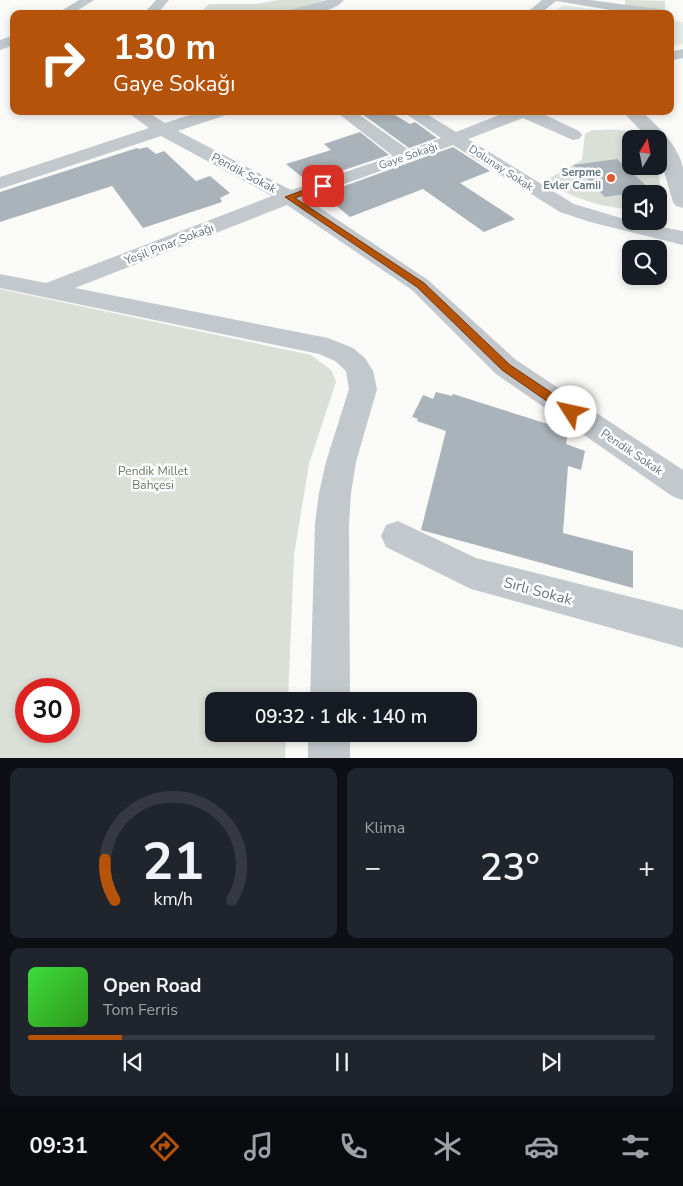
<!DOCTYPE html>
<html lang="tr">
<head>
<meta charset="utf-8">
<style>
  body { margin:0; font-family:"Nunito Sans",sans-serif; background:#20242c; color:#f1f3f6; height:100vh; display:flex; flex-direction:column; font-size:19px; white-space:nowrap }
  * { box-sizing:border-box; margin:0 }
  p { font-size:16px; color:#9ea1a6 }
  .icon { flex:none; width:28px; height:28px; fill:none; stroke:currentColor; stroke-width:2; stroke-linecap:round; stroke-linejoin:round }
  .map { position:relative; height:758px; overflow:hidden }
  .details { display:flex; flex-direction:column; gap:10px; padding:10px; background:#0d0f14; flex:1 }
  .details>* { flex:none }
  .banner { position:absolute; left:10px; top:10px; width:664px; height:105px; border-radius:10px; box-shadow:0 2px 8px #0003; background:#b45309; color:#fff; overflow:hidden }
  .needle { width:32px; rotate:10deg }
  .tools { position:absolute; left:622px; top:130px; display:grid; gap:10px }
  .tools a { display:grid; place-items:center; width:45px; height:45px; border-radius:10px; background:#171b24; box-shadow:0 2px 8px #0003; font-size:25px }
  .speed { position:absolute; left:15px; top:678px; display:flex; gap:10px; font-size:25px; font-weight:700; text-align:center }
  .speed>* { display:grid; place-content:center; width:65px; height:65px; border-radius:50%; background:#171b24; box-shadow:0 2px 8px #0003; line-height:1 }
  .speed .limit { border:8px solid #d22; background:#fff; color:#111 }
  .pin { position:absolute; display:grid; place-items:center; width:42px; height:42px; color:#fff; margin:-21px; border-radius:10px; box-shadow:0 2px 8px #0006 }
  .me { position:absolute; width:55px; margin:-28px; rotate:305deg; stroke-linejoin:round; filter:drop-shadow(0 0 4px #0008) }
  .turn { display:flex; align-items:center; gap:18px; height:105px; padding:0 20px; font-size:22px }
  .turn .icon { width:65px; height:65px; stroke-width:2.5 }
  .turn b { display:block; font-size:35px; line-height:42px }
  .big { font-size:38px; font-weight:600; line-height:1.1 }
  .details .widget { flex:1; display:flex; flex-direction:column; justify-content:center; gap:8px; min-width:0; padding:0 18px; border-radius:10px; background:#20242c }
  .details .dial { align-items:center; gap:0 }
  .dial svg { height:130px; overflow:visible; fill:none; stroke:#363941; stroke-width:7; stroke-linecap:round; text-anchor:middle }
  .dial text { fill:#f1f3f6; stroke:none }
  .song { display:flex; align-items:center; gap:15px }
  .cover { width:60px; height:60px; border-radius:8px; background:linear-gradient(135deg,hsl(120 70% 55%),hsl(110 70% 35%)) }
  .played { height:5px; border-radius:2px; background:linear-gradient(90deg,#b45309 15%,#363941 15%) }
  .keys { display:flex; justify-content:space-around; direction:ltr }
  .heat { display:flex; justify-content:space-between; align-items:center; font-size:28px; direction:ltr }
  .details .tiles { flex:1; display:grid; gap:10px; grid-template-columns:1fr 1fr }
  .widget:last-child { grid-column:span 2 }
  .trip { position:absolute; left:205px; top:692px; width:272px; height:50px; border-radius:10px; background:#171b24; box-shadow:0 2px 8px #0003; font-weight:600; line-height:50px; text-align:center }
  .tabs { display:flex; height:80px; justify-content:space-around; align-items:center; background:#090b0e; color:#9ea1a6 }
  .tabs .icon { width:35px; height:35px }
  .tabs .active { color:#b45309 }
  .tabs b { font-size:22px; color:#f1f3f6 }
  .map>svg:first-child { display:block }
  .built { fill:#e8e9e9 }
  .green { fill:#dadfd7; fill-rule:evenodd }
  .building { fill:#aab3b9 }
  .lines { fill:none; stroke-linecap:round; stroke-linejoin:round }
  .minor { fill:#c3c8cc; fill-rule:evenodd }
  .route { fill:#b45309; stroke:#753606 }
  .poi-dot { fill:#e4572e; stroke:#fff; stroke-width:2 }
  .labels { text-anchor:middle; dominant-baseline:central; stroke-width:5; stroke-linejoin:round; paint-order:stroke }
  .far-street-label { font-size:11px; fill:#657683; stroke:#fff }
  .far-poi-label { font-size:11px; font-weight:bold; fill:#657683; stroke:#fff; text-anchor:end }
  .street-label { font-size:12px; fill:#657683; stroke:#fff }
  .park-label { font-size:12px; fill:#687a64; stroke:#fff }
  .near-street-label { font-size:15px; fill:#657683; stroke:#fff }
</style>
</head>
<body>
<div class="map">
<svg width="683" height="759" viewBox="0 0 683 759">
  <rect width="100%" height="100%" fill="#fafaf8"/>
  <!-- built -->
  <path class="built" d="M563 5 606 11 623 14H551Z
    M670 20 683 22V44L670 46Z"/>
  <!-- green -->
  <path class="green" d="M278 0H323C285 20 239 12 200 13L209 4H256Z
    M625 0 665 1V11L625 6Z
    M592 130C607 130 634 127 646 139H631V166H658L662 203 659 214V194H631V210C595 205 577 200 545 181L582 160 585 134Z
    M0 289 311 355 331 370 336 382 309 464 294 555 288 701H214V734H286L285 758H0ZM26 689H69V731H26Z"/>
  <!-- building -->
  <path class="building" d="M358 111H388L410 124 415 122 437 138 409 148Z
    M360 132 389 155 308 182 286 164 331 150 324 144Z
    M147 147 156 154 164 151 196 181 210 176 230 193 220 198 222 202 143 228 112 186 0 222V192L137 148 139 149Z
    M453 147 490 171 460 183 515 219 484 232 423 189 350 217 322 194Z
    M617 159 651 190 605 197 573 165Z
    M436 392 452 396 453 394 554 426 553 429 568 433 566 444 585 451 581 470 568 466 563 533 633 551V588L421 530 446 431 417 421 418 419 412 417 423 395 433 399Z"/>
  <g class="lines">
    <!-- minor -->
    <path class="minor" d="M79 0H94L72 14H56Z
      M156 0H169L157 14H143Z
      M327 0H344C331 15 303 14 285 14L286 11Z
      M542 0H590L666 10 673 14 670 17V14H635L556 1 540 14H525Z
      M14 35V45L0 50V40Z
      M683 49V58L670 61V52Z
      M126 111H146L165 123 202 111H228L226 115 178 131 291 190 393 156 335 111H354L409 150 441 138 402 111H422L456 132 509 111H537L579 131 582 135 579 139 573 140 523 118 468 139 574 204 631 221 683 231V245L590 222 560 212 453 145 305 198 428 280 516 360 683 470V500L672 496 496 374 412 290 287 205 75 288 328 338 353 348 365 358 373 371 377 389 356 462 351 493 349 524 350 701H310L315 524 319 493 326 462 349 389 346 371 335 361 319 354 0 288V274L46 283 272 196 161 136 0 189V177L149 128Z
      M622 111H641C657 125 679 146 683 168 683 181 683 196 683 208L676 206 673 202 659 155V139H649Z
      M398 521 476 558 683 610V648L471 589 386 547 381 536 386 525Z
      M308 734H350V759H308Z"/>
  </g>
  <!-- route -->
  <path class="route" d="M320 184 327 186 295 198 424 283 510 365 576 409V415H567L502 370 417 287 285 197Z"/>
  <!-- markers -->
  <circle class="poi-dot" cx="611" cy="178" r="5"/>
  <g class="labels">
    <!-- far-street labels -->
    <g class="far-street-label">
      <text transform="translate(408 156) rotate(-19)">Gaye Sokağı</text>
      <text transform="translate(501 168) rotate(33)">Dolunay Sokak</text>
    </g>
    <!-- far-poi labels -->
    <g class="far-poi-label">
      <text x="601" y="172">Serpme<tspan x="601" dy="13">Evler Camii</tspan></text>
    </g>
    <!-- street labels -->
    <g class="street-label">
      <text transform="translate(244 173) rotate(28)">Pendik Sokak</text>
      <text transform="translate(169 244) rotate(-21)">Yeşil Pınar Sokağı</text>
      <text transform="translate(632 452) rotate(34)">Pendik Sokak</text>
    </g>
    <!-- park labels -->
    <g class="park-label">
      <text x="153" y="471">Pendik Millet<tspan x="153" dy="14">Bahçesi</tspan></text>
    </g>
    <!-- near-street labels -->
    <g class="near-street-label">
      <text transform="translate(538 591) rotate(15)">Sırlı Sokak</text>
    </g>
  </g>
</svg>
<div class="tools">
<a><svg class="needle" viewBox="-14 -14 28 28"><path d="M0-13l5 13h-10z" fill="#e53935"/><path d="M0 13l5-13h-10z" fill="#9ea1a6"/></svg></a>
<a><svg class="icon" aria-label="sound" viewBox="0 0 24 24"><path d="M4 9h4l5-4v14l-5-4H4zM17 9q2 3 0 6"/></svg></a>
<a><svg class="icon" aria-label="search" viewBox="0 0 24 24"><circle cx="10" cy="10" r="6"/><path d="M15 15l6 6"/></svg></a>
</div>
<div class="speed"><div class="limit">30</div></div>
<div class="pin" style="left:323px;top:186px;background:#d93025"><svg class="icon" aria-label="arrive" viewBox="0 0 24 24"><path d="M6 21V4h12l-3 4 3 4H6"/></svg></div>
<svg class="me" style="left:571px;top:412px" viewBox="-20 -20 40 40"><circle r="19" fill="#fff"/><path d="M0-13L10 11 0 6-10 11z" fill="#b45309"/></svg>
<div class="trip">09:32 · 1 dk · 140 m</div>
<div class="banner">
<div class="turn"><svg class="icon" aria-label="right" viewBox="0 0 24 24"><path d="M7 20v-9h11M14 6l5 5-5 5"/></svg><div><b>130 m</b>Gaye Sokağı</div></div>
</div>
</div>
<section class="details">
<div class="tiles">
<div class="widget dial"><svg viewBox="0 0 100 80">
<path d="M14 69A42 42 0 1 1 86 69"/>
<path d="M14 69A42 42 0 0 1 8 44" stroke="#b45309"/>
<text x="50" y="56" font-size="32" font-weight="700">21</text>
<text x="50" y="72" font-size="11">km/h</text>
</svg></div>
<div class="widget"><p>Klima</p>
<div class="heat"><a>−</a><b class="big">23°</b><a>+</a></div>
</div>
<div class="widget">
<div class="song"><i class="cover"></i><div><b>Open Road</b><p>Tom Ferris</p></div></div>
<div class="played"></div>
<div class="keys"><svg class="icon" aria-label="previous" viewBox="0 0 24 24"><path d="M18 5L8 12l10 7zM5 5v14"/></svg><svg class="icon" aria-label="pause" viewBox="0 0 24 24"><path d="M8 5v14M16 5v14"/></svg><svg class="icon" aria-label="next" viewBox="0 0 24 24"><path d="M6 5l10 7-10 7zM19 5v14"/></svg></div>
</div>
</div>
</section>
<nav class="tabs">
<b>09:31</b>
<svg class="icon active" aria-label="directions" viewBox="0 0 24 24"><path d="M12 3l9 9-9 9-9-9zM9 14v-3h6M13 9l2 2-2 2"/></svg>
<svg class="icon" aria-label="music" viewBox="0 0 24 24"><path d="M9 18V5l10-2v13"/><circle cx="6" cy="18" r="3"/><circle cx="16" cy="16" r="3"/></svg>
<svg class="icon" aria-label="phone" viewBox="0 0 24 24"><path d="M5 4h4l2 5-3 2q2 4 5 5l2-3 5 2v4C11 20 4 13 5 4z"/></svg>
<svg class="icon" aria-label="climate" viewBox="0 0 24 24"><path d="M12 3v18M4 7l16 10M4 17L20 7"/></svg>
<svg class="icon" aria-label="car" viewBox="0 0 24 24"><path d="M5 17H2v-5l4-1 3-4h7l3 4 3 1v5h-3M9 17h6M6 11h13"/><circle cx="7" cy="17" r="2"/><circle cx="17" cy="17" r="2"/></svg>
<svg class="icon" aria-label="filters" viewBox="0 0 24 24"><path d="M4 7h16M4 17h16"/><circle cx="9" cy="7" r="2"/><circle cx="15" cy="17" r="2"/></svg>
</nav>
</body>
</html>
